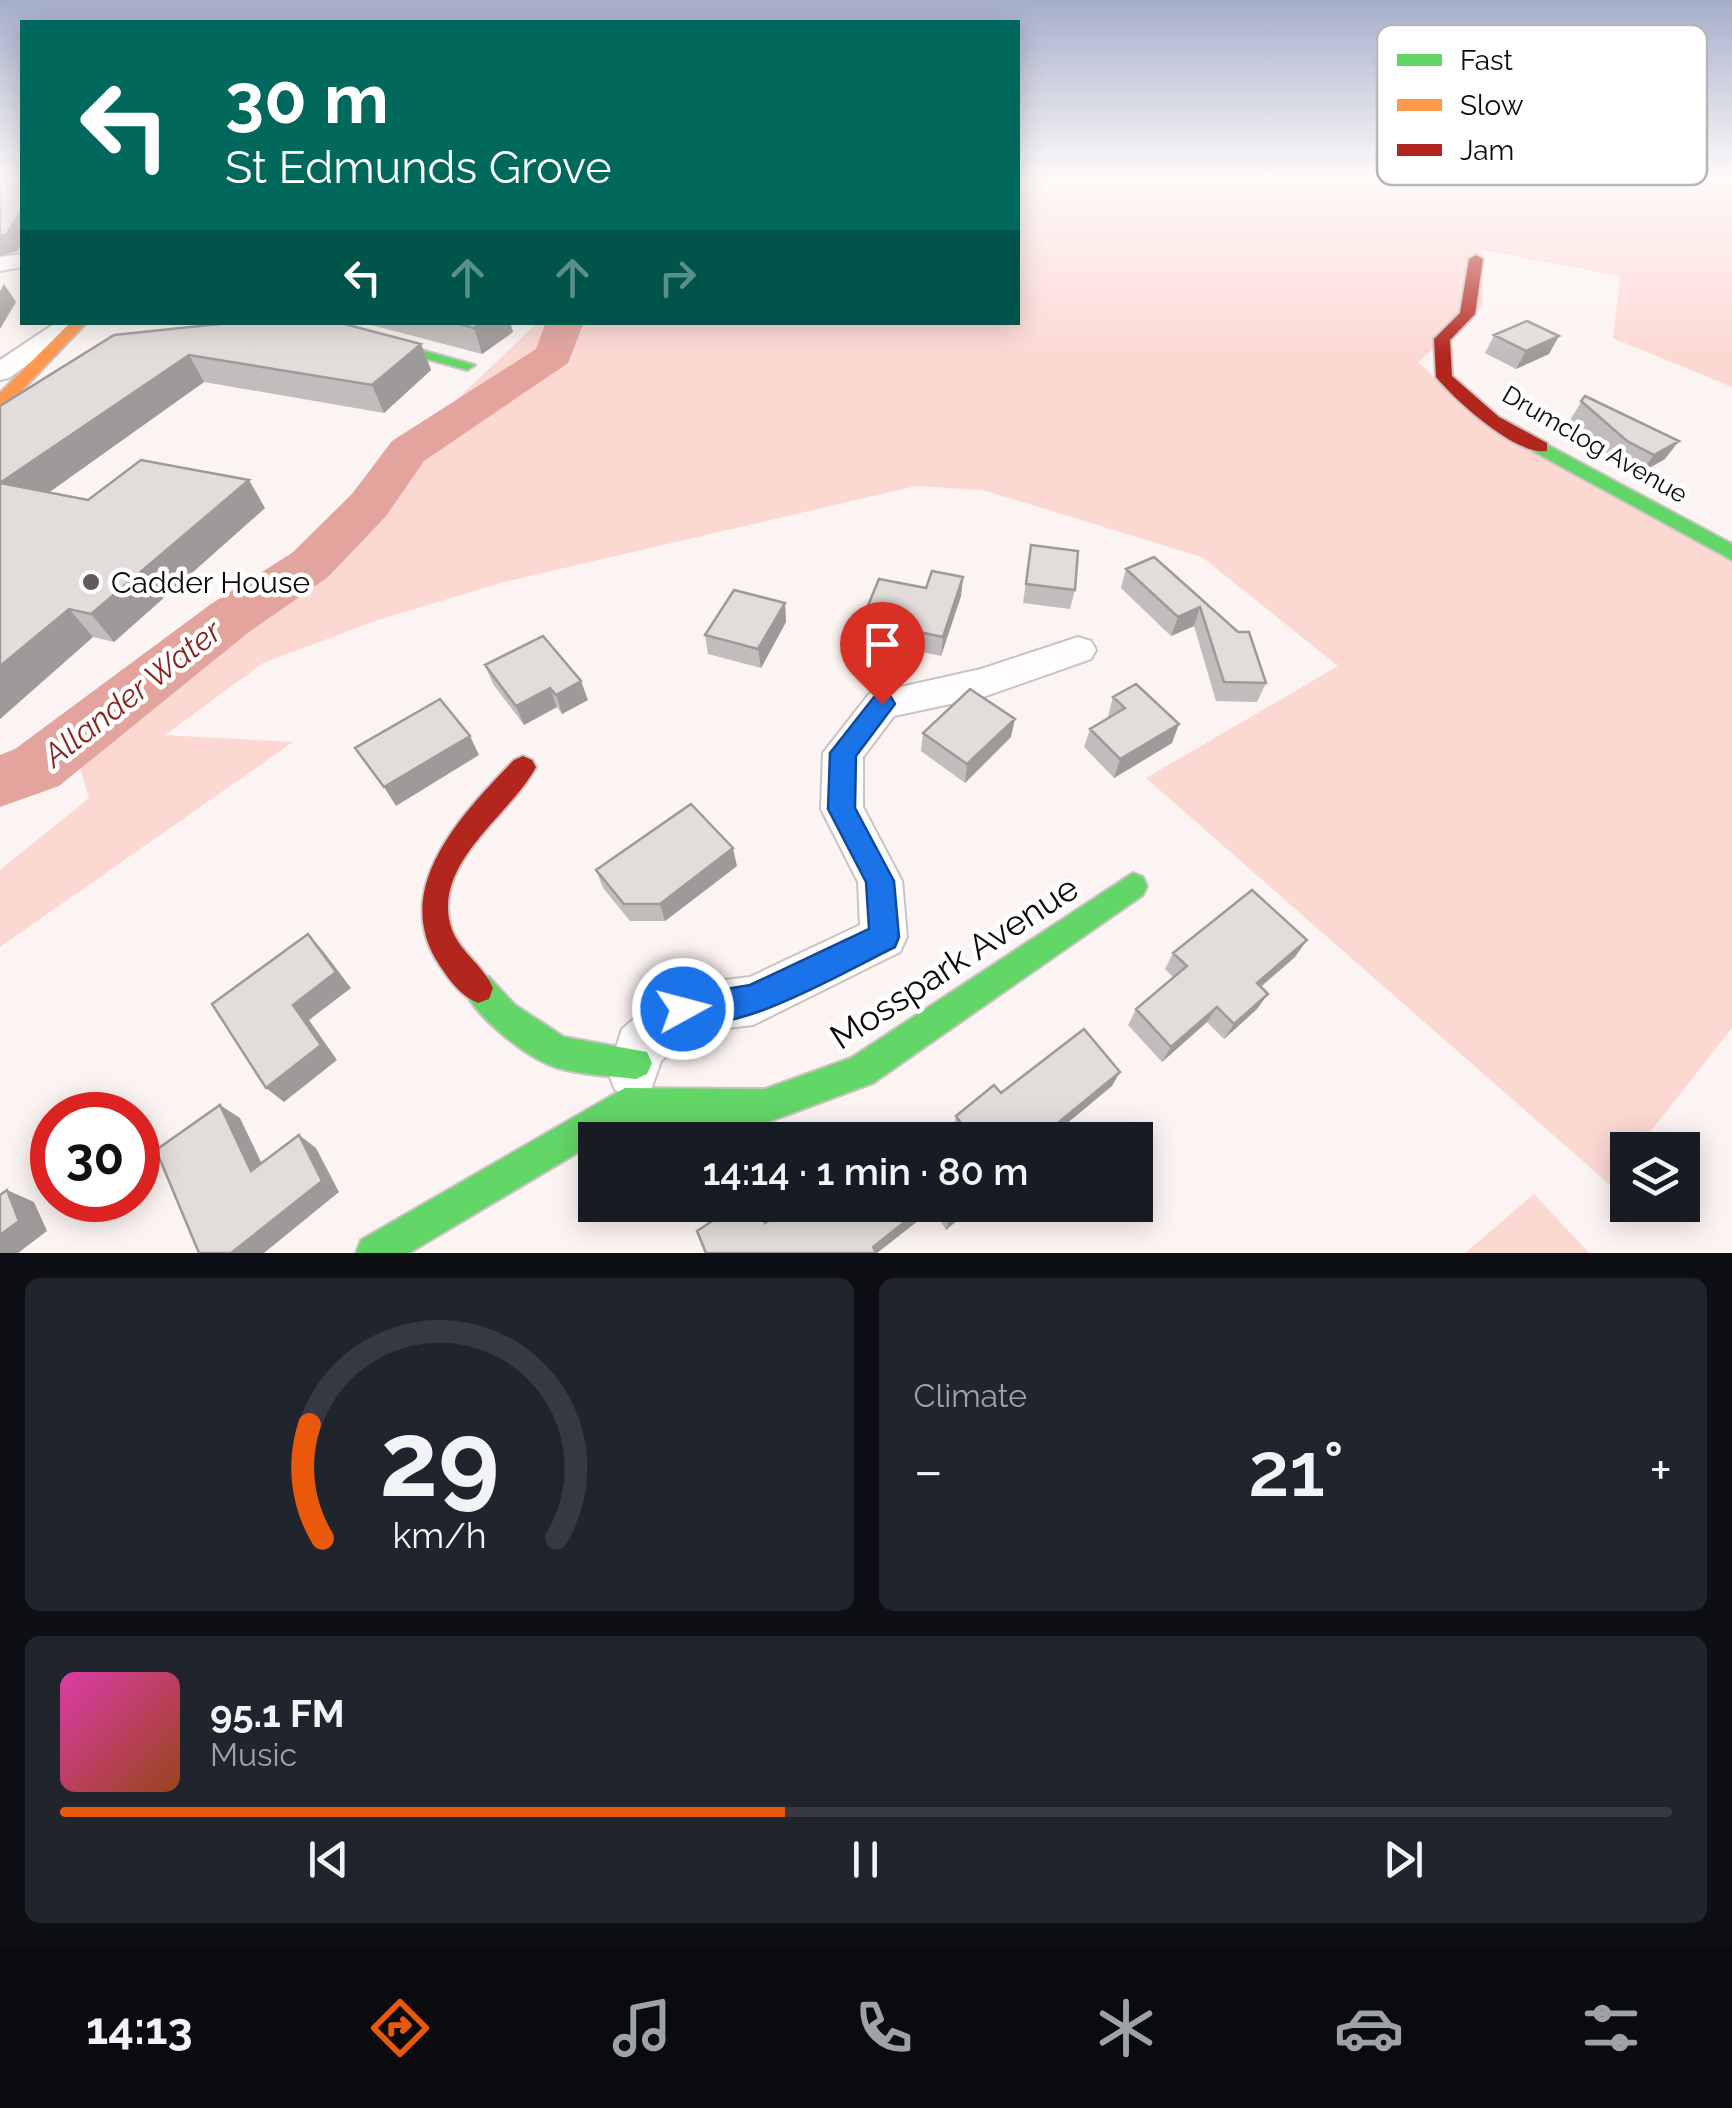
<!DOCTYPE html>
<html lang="en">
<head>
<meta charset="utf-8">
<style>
  body { margin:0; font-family:Raleway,sans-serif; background:#20242c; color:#f1f3f6; height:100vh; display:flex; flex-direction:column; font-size:38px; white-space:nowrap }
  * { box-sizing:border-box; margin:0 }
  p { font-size:32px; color:#9ea1a6 }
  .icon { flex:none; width:55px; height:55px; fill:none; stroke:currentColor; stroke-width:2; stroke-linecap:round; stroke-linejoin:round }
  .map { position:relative; height:1253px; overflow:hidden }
  .drawer { display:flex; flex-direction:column; gap:25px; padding:25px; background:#0d0f14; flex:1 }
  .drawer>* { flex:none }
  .guide { position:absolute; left:20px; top:20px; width:1000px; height:305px; border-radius:0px; box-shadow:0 5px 25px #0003; background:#00695c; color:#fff; overflow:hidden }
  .tools { position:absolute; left:1610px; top:1132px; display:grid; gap:20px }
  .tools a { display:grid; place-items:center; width:90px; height:90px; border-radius:0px; background:#171b24; box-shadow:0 5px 25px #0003; font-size:50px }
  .speed { position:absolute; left:30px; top:1092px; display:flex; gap:20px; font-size:50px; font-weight:700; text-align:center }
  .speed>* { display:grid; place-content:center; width:130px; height:130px; border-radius:50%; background:#171b24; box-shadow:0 5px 25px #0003; line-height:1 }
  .speed .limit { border:15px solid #d22; background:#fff; color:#111 }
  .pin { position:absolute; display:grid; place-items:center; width:85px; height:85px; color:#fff; margin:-102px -42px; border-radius:50% 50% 50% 0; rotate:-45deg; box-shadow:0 0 10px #0007 }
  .pin .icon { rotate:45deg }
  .me { position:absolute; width:110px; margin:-55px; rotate:83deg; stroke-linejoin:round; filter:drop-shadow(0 0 8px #0008) }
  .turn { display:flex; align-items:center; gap:35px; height:210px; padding:0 40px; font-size:45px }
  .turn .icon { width:130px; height:130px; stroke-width:2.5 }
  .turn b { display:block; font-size:70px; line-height:85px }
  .lanes { display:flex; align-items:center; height:95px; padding:0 40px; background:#0003; justify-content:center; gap:50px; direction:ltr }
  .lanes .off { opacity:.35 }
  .big { font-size:75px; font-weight:600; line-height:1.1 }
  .drawer .widget { flex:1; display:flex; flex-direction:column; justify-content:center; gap:15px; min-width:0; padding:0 35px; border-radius:15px; background:#20242c }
  .drawer .dial { align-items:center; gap:0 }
  .dial svg { height:260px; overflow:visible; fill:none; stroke:#363941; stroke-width:7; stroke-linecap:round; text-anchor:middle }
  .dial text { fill:#f1f3f6; stroke:none }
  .song { display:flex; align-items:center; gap:30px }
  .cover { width:120px; height:120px; border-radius:15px; background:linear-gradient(135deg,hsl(320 70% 55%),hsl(20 70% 35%)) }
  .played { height:10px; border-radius:5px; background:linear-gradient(90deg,#ea580c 45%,#363941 45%) }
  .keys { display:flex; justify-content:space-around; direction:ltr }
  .heat { display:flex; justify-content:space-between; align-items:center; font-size:55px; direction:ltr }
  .drawer .tiles { flex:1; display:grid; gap:25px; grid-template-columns:1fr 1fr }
  .widget:last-child { grid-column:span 2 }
  .trip { position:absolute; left:578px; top:1122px; width:575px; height:100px; border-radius:0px; background:#171b24; box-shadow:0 5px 25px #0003; font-weight:600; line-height:100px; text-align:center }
  .dock { display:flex; height:160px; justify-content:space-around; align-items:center; background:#090b0e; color:#9ea1a6 }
  .dock .icon { width:70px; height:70px }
  .dock .active { color:#ea580c }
  .dock b { font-size:45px; color:#f1f3f6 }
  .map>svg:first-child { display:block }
  .green { fill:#fcd8d3 }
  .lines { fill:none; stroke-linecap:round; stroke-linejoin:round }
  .river { fill:#e2a49c; fill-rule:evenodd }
  .street-casing { stroke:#c9c3c2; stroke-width:4 }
  .fast-casing { stroke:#c9c3c2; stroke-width:4 }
  .slow-casing { stroke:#c9c3c2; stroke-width:4 }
  .jam-casing { stroke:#c9c3c2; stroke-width:4 }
  .street { fill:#fffdfd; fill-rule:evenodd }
  .fast { fill:#63d668; fill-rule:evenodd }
  .slow { fill:#ff974d; fill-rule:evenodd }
  .jam { fill:#b3261e; fill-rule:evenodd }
  .wall { fill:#c2bdbc }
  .shaded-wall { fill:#9e9a99 }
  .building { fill:#e2dcdb; stroke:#9e9a99; stroke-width:2.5 }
  .route { fill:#1a73e8; stroke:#114b97; stroke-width:2.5 }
  .poi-dot { fill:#615c5b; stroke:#fff; stroke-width:4 }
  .labels { text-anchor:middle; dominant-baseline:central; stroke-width:9; stroke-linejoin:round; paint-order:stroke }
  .far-street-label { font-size:25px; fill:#0e0a09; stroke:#fff }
  .poi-label { font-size:30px; fill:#0e0a09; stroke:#fff; text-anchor:start }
  .water-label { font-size:32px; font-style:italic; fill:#89251f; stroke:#fff }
  .near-street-label { font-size:35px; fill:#0e0a09; stroke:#fff }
  .key { fill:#fff; stroke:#b7b6b5; stroke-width:2.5 }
  .key-label { font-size:28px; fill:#0e0a09 }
</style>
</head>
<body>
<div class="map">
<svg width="1732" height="1253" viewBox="0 0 1732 1253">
  <rect width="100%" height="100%" fill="#fcf4f2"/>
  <!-- green -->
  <path class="green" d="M1018 179H1732V387L1613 338 1620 276 1482 250 1483 306 1418 362 1482 423 1732 557V1028L1636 1150H1628L1627 1161 1609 1184 1146 778 1338 666 1202 557 983 490 916 486 504 582 378 620 263 663 165 735 293 742 0 947V870L89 798 65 719 311 539 537 323 1018 322Z
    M1534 1194 1589 1253H1465Z"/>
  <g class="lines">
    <!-- river -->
    <path class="river" d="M546 322H584L568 363 424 461 386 516 328 577 249 632 59 786 0 807V755L15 749 211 604 292 553 352 494 392 441 536 349Z"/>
    <defs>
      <path id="street" d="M22 254V267L0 271V257Z
        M57 322 82 325 9 378 0 380V360Z
        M1078 637 1091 641 1096 650 1091 659 983 697 894 716 863 757V807L902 881 907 937 900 952 753 1025 694 1032 661 1061 651 1090 633 1097 615 1090 608 1072 622 1029 666 992 683 985 750 977 860 925 858 882 821 809 823 753 869 694 981 669Z"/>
      <path id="fast" d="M293 322H320L475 365 467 370Z
        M1540 441 1732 544V560L1533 451 1531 447Z
        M1133 873 1143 877 1147 886 1143 895 873 1083 765 1123 629 1122 409 1253H356L361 1240 625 1088 765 1089 851 1058Z
        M478 973 489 977 515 1005 564 1037 647 1052 652 1063 647 1074 636 1079C611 1076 582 1075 558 1068 528 1059 475 1017 463 988L467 977Z"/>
      <path id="slow" d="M71 322H87L6 407 0 408V393Z"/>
      <path id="jam" d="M1476 255 1483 259 1475 314 1450 340 1452 376 1499 417 1547 443V451C1516 456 1455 400 1436 377L1434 339 1460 313 1469 259Z
        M523 756 532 760 536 767C511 815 429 864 452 930 461 953 484 966 493 988L489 999 478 1003C461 996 450 981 440 966 388 889 463 813 514 760Z"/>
    </defs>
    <!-- street casing -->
    <use href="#street" class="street-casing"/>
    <!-- fast casing -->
    <use href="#fast" class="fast-casing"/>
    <!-- slow casing -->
    <use href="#slow" class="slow-casing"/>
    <!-- jam casing -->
    <use href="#jam" class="jam-casing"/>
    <!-- street -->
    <use href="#street" class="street"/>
    <!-- fast -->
    <use href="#fast" class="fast"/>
    <!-- slow -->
    <use href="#slow" class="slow"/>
    <!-- jam -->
    <use href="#jam" class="jam"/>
  </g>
  <!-- wall -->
  <path class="wall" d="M238 322 421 344 431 370 384 413 204 382 49 492 88 500 265 508 114 642 93 637 0 719V406Z
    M360 322H510L513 332 482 354Z
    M1494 335 1549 354 1516 369 1485 353Z
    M1585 396 1665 459 1640 473 1614 460 1570 420Z
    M1031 545 1075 590 1070 609 1023 603Z
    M1154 557 1238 632 1266 683 1257 702 1216 701 1194 626 1171 636 1121 588 1126 569Z
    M963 577 961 596 941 656 862 639V620L926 588Z
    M785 603 786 622 761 668 708 654 705 635Z
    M485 665 588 700 562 714 557 707 524 725 493 684Z
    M1113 697 1172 743 1114 778 1084 747 1090 729 1109 718 1108 716Z
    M923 733 1011 737 965 783 921 751Z
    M737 866 665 921H630L603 888 596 870Z
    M1173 953 1295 957 1261 987 1257 1009 1224 1039 1207 1022 1162 1062 1128 1025 1136 1009 1174 978 1165 969Z
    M1112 1086 957 1135 953 1129 956 1116 1001 1093Z
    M790 1205H975L946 1230 933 1209 877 1253H706L765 1223Z
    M996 1205H1026L1007 1222Z"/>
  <!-- shaded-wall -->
  <path class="shaded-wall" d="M22 209V243L18 251 0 256V236Z
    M4 284 16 302 0 329V291Z
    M481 322H510L513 332 482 354 474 328Z
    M1559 336 1549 354 1516 369 1526 351Z
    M421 344 431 370 384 413 372 385Z
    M189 355 204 382 23 511 0 483Z
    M1679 441 1665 459 1640 473 1654 455Z
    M249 480 265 508 114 642 91 614Z
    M963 577 961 596 941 656 943 637Z
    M785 603 786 622 761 668 758 649Z
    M1200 607 1194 626 1171 636 1178 617Z
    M69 609 93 637 0 719V666Z
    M581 681 588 700 562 714 556 695Z
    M550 688 557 707 524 725 516 706Z
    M1015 719 1011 737 965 783 967 764Z
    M1179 724 1172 743 1114 778 1120 759Z
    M470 736 479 755 396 806 384 787Z
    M733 848 737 866 665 921 660 904Z
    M308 934 323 951 351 988 309 1020 337 1060 284 1102 266 1088 293 1005Z
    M1307 940 1295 957 1246 999 1257 983Z
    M1268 994 1257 1009 1224 1039 1234 1024Z
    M1217 1007 1207 1022 1162 1062 1171 1047Z
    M1120 1072 1112 1086 1047 1140H1037Z
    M220 1105 240 1118 271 1183 251 1171Z
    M299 1135 316 1148 339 1192 264 1253H231Z
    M7 1190 34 1202 47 1231 18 1253H0V1235Z
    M926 1205H934L933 1209 877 1253H872L873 1247Z
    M966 1205H975L946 1230 949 1219Z
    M1018 1205H1026L1007 1222 1012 1211Z"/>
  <!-- building -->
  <path class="building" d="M0 179H22V209L7 234 0 236Z
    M1527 321 1559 336 1526 351 1494 335Z
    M238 322H337L421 344 372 385 189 355 0 483 88 500 141 460 249 480 91 614 69 609 0 666V406L114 335Z
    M452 322H481L474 328Z
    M1585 396 1679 441 1654 455 1627 441 1581 401Z
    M1031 545 1078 551 1075 590 1026 584Z
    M1154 557 1238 632H1249L1266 683 1224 682 1200 607 1178 617 1126 569Z
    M932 571 963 577 943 637 862 620 879 579 926 588Z
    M734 590 785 603 758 649 705 635Z
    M543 636 581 681 556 695 550 688 516 706 485 665Z
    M1136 684 1179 724 1120 759 1090 729 1125 708 1113 697Z
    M970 689 1015 719 967 764 923 733Z
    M440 699 470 736 384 787 355 748Z
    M691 804 733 848 660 904H624L596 870Z
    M1252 890 1307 940 1257 983 1268 994 1234 1024 1217 1007 1171 1047 1136 1009 1187 966 1173 953Z
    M308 934 336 972 293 1005 321 1045 266 1088 212 1004Z
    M1084 1029 1120 1072 1037 1140H951L965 1129 956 1116 994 1085 1001 1093Z
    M220 1105 251 1171 299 1135 322 1181 231 1253H199L156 1150Z
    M7 1190 19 1221 0 1235V1195Z
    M737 1205H757L765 1223 790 1205H926L873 1247 876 1253H706L697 1231Z
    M940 1205H966L949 1219Z"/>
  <!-- sky -->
  <linearGradient id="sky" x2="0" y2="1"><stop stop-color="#a5aeca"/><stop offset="0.5" stop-color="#fefaf9"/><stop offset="1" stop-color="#fefaf9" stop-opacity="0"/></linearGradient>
  <rect width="1732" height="355" fill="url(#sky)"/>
  <!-- route -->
  <path class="route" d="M882 694 891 697 895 704 856 756 855 808 894 881 899 937 895 947C843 972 727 1043 672 1020L667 1009 672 998 750 985 869 929 866 882 828 809 830 753 874 697Z"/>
  <!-- markers -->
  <circle class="poi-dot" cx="91" cy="582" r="10"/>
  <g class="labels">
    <!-- far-street labels -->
    <g class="far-street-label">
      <text transform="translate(1595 444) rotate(30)">Drumclog Avenue</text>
    </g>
    <!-- poi labels -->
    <g class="poi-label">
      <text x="111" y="582">Cadder House</text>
    </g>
    <!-- water labels -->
    <g class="water-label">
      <text transform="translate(132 693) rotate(-38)">Allander Water</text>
    </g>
    <!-- near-street labels -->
    <g class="near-street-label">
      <text transform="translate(954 962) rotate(-33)">Mosspark Avenue</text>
    </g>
  </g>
  <!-- legend -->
  <rect x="1377" y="25" width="330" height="160" rx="15" class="key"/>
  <rect x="1397" y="54" width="45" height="12" fill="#63d668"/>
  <rect x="1397" y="99" width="45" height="12" fill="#ff974d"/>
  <rect x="1397" y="144" width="45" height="12" fill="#b3261e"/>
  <g class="key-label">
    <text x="1460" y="70">Fast</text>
    <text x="1460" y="115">Slow</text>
    <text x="1460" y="160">Jam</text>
  </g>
</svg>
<div class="tools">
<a><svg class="icon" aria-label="layers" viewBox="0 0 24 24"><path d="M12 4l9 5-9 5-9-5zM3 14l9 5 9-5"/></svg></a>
</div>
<div class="speed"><div class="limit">30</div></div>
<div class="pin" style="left:882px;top:704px;background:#d93025"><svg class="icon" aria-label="arrive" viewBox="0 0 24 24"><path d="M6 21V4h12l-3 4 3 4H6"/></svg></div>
<svg class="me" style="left:683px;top:1009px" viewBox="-20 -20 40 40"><circle r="17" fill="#1a73e8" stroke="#fff" stroke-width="3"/><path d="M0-11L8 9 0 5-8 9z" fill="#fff"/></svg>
<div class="trip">14:14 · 1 min · 80 m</div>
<div class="guide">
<div class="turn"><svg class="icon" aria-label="left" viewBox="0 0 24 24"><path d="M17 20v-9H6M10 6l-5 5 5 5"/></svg><div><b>30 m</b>St Edmunds Grove</div></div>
<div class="lanes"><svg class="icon" aria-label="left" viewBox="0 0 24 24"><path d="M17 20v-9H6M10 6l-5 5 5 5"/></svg><svg class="icon off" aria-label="ahead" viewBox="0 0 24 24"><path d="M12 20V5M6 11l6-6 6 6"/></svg><svg class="icon off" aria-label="ahead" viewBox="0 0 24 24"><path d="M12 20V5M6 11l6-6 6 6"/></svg><svg class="icon off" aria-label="right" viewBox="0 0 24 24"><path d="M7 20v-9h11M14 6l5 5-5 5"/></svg></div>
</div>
</div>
<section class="drawer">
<div class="tiles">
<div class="widget dial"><svg viewBox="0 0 100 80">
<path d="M14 69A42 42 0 1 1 86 69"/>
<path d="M14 69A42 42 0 0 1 10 34" stroke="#ea580c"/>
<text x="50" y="56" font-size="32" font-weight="700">29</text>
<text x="50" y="72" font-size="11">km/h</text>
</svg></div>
<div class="widget"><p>Climate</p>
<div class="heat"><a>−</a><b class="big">21°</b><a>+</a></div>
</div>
<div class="widget">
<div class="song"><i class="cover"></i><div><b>95.1 FM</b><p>Music</p></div></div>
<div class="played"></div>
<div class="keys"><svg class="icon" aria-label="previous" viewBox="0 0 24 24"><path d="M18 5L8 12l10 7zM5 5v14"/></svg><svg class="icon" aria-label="pause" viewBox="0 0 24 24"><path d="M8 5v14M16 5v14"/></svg><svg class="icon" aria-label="next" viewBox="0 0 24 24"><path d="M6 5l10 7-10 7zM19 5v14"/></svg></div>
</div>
</div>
</section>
<nav class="dock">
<b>14:13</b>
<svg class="icon active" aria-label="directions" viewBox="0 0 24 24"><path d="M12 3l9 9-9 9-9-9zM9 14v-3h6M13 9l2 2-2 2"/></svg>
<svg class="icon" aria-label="music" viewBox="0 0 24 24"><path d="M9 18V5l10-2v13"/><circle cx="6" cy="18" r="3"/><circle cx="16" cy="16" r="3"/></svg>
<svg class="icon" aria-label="phone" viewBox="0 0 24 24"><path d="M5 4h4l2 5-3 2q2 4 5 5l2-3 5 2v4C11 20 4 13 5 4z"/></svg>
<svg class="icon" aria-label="climate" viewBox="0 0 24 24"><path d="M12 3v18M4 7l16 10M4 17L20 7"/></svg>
<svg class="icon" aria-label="car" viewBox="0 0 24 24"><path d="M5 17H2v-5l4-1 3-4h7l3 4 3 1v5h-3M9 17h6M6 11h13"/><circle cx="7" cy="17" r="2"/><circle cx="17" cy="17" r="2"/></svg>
<svg class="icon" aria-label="filters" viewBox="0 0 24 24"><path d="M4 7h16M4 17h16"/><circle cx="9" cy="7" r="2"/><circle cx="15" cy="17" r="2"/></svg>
</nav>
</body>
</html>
